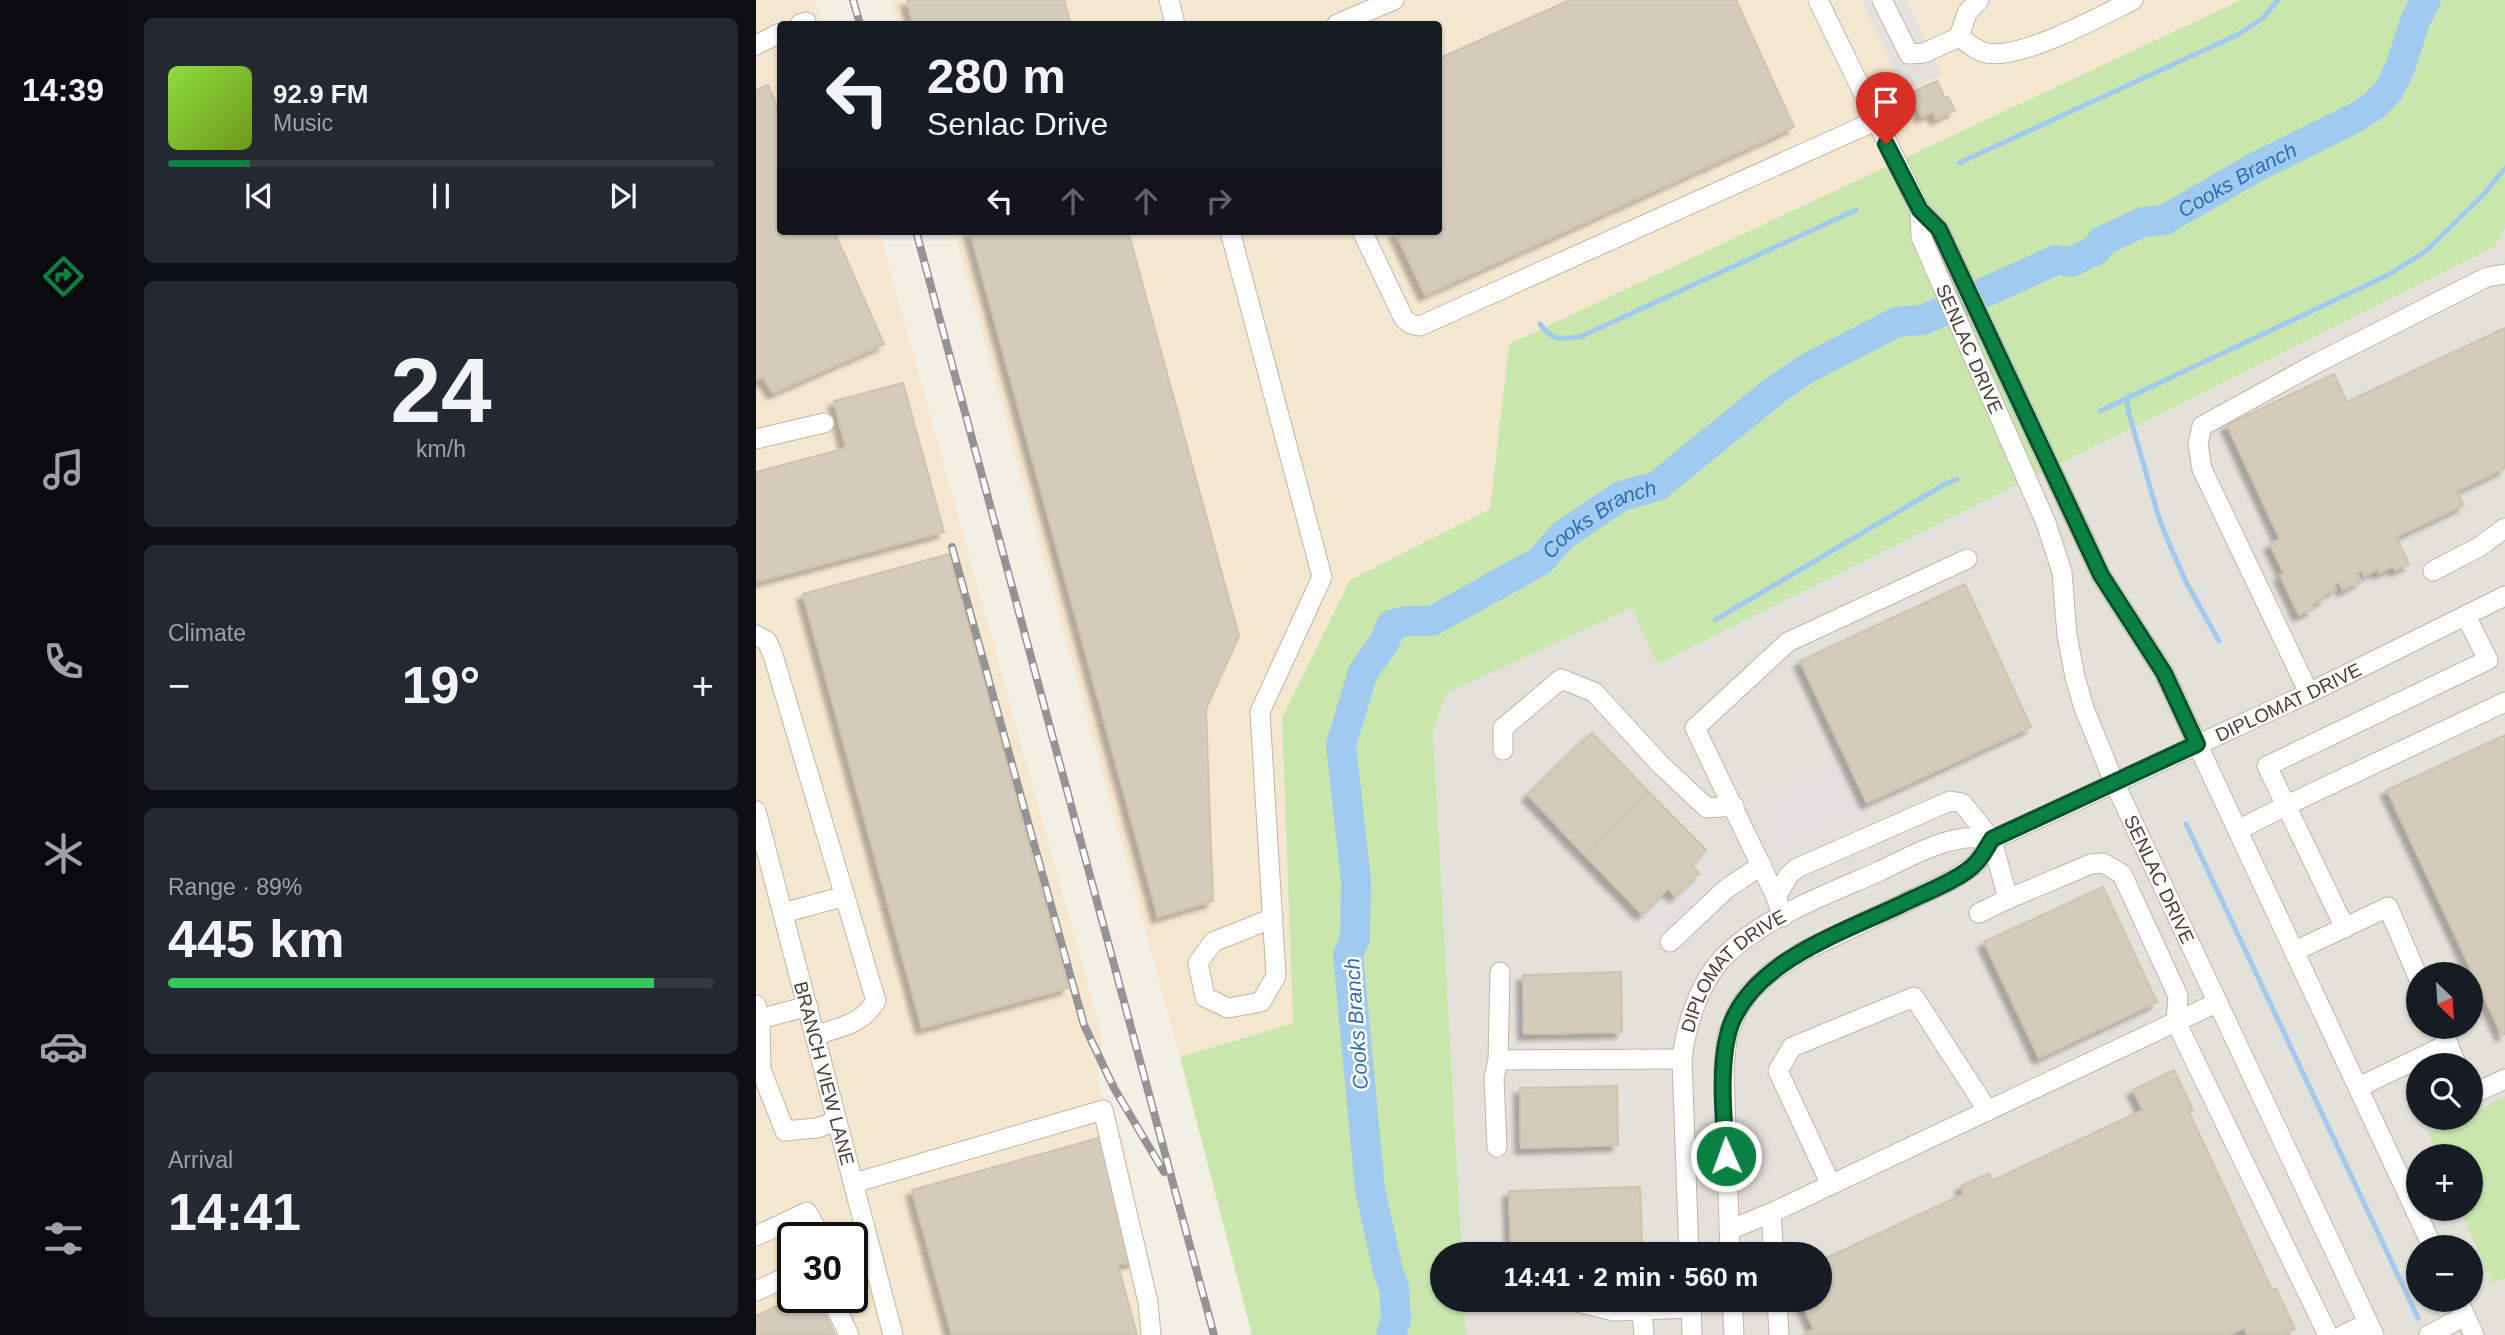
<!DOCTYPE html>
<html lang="en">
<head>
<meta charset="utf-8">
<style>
  body { margin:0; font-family:Arial,sans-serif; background:#242831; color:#f1f3f6; height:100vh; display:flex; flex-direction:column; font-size:26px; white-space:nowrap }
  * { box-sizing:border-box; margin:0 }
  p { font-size:23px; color:#9ea1a6 }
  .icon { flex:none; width:38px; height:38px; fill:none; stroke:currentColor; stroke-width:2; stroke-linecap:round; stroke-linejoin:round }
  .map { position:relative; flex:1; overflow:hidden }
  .drawer { display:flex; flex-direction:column; gap:18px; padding:18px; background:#0d0f14; width:630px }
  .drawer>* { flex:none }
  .guide { position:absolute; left:21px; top:21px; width:665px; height:214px; border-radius:7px; box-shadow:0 2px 5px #0004; background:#171b24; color:#f1f3f6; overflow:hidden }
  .needle { width:46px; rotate:155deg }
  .fabs { position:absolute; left:1650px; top:962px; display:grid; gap:14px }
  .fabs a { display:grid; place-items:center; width:77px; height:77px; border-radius:50%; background:#171b24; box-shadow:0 2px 5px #0004; font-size:35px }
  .speed { position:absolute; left:21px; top:1222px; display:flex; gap:14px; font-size:35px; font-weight:700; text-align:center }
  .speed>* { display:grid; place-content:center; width:91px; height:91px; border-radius:50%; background:#171b24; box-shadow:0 2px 5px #0004; line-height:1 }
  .speed .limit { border:4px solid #111; border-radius:10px; background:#fff; color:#111 }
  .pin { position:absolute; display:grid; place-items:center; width:60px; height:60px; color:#fff; margin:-72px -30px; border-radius:50% 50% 50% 0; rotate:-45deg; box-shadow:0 0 7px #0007 }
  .pin .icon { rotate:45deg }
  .me { position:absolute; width:77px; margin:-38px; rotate:358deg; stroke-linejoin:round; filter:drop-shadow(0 0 5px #0008) }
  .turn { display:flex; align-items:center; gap:24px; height:147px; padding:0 35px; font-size:32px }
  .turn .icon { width:91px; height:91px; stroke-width:2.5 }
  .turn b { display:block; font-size:49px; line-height:60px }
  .lanes { display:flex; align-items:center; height:66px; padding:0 35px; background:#0003; justify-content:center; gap:35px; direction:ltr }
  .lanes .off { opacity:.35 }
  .big { font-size:52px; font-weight:800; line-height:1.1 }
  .drawer .card { flex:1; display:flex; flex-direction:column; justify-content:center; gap:10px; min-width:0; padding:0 24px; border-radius:10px; background:#242831 }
  .drawer .dial { align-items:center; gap:0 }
  .dial b { font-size:91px; line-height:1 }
  .song { display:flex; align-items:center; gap:21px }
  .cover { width:84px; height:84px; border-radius:10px; background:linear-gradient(135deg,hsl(90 70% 55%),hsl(80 70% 35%)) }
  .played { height:7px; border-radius:4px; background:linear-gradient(90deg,#0b8043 15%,#363941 15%) }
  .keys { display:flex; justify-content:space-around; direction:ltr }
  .heat { display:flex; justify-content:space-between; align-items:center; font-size:38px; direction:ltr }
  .charge { height:10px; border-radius:5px; background:linear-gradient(90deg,#34c759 89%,#363941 0) }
  .trip { position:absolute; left:674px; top:1242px; width:402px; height:70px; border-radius:35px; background:#171b24; box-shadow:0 2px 5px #0004; font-weight:800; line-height:70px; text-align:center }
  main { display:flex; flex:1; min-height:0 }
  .dock { display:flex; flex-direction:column; width:126px; justify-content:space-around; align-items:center; background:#090b0e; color:#9ea1a6 }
  .dock .icon { width:49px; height:49px }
  .dock .selected { color:#0b8043 }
  .dock b { font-size:32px; color:#f1f3f6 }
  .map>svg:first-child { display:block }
  .commercial { fill:#f5e7cf; fill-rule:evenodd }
  .industrial { fill:#e4e0da; fill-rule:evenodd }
  .green { fill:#c9e7ad }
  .parking { fill:#e3e1dd }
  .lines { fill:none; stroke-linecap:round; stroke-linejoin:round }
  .stream { stroke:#a0caf0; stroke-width:5 }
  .river { stroke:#a0caf0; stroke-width:30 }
  .building { fill:#d4cbba; stroke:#cec4ad; stroke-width:2; filter:url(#shadow) }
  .minor-casing { stroke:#beb7a7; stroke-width:21 }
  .minor { stroke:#fff; stroke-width:19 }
  .rail-casing { stroke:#949494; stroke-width:8 }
  .rail { stroke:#fff; stroke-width:5; stroke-dasharray:16; stroke-linecap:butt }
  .route-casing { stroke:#07532c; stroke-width:18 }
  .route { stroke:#0b8043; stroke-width:12 }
  .labels { text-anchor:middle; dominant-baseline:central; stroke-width:5; stroke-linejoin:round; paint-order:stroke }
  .street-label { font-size:19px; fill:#443f34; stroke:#fff }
  .water-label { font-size:21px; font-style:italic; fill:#2e70b0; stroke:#fff }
</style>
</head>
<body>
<main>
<nav class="dock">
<b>14:39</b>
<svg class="icon selected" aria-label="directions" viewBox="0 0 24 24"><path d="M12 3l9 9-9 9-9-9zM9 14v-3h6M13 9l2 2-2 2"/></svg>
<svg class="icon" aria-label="music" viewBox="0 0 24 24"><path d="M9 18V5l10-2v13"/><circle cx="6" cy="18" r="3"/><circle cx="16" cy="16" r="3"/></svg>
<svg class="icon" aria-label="phone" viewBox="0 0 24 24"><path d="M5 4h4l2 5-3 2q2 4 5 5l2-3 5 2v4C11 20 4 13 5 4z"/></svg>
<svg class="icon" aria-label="climate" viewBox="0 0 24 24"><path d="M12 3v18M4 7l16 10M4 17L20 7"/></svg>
<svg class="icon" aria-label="car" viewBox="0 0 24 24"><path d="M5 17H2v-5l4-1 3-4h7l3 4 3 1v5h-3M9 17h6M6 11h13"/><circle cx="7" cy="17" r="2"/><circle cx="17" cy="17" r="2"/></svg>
<svg class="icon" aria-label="filters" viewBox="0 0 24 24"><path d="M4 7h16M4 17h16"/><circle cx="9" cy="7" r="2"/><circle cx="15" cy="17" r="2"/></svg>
</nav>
<section class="drawer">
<div class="card">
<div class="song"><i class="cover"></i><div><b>92.9 FM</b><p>Music</p></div></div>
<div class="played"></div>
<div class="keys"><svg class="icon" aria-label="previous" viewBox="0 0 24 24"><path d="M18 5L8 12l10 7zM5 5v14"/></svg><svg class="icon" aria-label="pause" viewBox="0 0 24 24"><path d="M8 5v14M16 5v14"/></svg><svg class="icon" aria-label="next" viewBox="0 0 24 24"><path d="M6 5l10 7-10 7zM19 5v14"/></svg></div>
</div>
<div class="card dial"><b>24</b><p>km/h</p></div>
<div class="card"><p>Climate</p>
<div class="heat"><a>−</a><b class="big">19°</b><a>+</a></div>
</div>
<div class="card"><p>Range · 89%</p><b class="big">445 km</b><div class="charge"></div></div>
<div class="card"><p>Arrival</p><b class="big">14:41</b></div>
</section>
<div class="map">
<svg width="1749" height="1335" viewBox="0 0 1749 1335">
  <defs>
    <filter id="shadow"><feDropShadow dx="-6" dy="6" stdDeviation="2" flood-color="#0004"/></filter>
  </defs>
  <rect width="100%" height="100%" fill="#f2efe5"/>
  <!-- commercial -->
  <path class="commercial" d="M0 0H59L66 24H24V231H123L346 1036 341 1083 368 1142 405 1335H0ZM37 1237H96V1297H37Z
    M135 0H1485L753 344 734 509 594 580 526 718 537 1023 424 1057 198 231H682V24H142Z"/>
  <!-- industrial -->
  <path class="industrial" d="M1749 228V1335H710L708 1300H1064V1255H706L677 731 691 693 875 608 903 664 1739 248ZM1662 975H1715V1027H1662ZM1662 1066H1715V1118H1662ZM1662 1157H1715V1209H1662ZM1662 1248H1715V1300H1662Z"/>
  <!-- green -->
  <path class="green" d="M1485 0H1749V228L1739 247 902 664 875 608 691 693 677 731 706 1255H686V1300H708L710 1335H496L424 1057 537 1023 526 718 594 580 734 509 753 344Z
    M1749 1097V1278L1736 1283 1704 1209H1715V1157H1682L1672 1133 1704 1118H1715V1113Z"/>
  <!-- parking -->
  <path class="parking" d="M1105 0H1150L1186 74 1149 93Z
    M1082 764 1108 816 1033 852 1030 847 1018 852 1000 814 1012 809 1007 799Z
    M954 867 987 902 926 960 916 951 913 952 886 922 912 897 918 902Z"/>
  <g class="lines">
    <!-- stream -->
    <path class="stream" d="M1203 163 1481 35 1506 19 1522 0
      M784 324C797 342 804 339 824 337L1100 210
      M1375 395 1371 401 1372 410 1403 518 1414 546 1430 582 1463 641
      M1344 411 1630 276 1670 251 1729 193 1749 168
      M959 620 1189 484 1201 479
      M1430 824 1662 1318"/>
    <!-- river -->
    <path class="river" id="s1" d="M635 1335 640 1319 638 1287 632 1271 614 1189 592 955 599 938 600 881 585 745 607 672 629 641 635 625 651 621H676L784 561 807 535 865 496 901 486 1018 391 1050 369 1141 322 1167 320 1300 260 1315 262 1340 250 1346 241 1387 222 1408 220 1502 166 1599 118 1619 105 1633 90 1644 68 1659 21 1670 0"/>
  </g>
  <!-- building -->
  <path class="building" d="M151 0H308L315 24H157Z
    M814 0H980L1038 127 669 295 639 231H682V59Z
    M1181 81 1189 98 1192 97 1199 110 1180 119 1177 112 1166 117 1154 93Z
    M12 85 24 112V231H78L128 344 17 393 7 377 0 380V90Z
    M214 231H372L483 636 450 709 457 901 402 917Z
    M1749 328V468L1701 491 1708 505 1640 537 1653 564 1639 570 1637 566 1623 573 1622 569 1608 576 1606 571 1601 573 1605 581 1587 590 1583 582 1578 584 1580 589 1567 595 1569 598 1555 605 1557 609 1543 615 1524 575 1528 573 1514 544 1524 539 1471 425 1578 374 1591 402Z
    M147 383 188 532 0 582V472L90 448 78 401Z
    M193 554 312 988 166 1028 47 594Z
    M1209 584 1275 727 1111 803 1044 661Z
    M836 733 893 792 828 854 772 795Z
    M1749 735V1034L1746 1035 1631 790Z
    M893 792 950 850 935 865 943 873 919 896 912 888 886 914 828 854Z
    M1347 887 1401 1002 1283 1058 1228 942Z
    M865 972 866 1032 768 1034 767 975Z
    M1418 1070 1437 1110 1433 1112 1516 1290 1520 1288 1539 1329 1526 1335H1492L1488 1328 1472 1335H1047L1058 1329 1046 1303 1064 1300V1261L1208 1194 1205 1186 1233 1173 1236 1181 1387 1110 1377 1090Z
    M861 1086 862 1145 765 1148 764 1088Z
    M346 1137 379 1261 362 1265 381 1335H196L156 1190Z
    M884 1187 886 1243 755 1248 753 1191Z
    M41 1297H61L79 1335H0V1316Z"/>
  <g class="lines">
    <defs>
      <g id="minor">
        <path d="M413 0 419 24"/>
        <path d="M1062 0 1164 210 1183 229 1345 575 1408 673 1677 1248"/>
        <path d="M1126 0 1153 54 1168 53 1203 37"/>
        <path d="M44 24 50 22"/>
        <path d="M581 24 638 0"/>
        <path d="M1203 37C1212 43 1222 52 1231 53 1265 60 1345 16 1377 0"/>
        <path d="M1203 37 1211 13 1223 0"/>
        <path d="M0 45 24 33"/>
        <path id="s2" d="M1164 210 1165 237 1290 523 1306 572 1311 635 1319 677 1328 708 1358 782 1618 1335"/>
        <path d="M474 231 566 577 504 712 520 976 505 1002 472 1008 449 997 442 963 457 942 517 918"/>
        <path d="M606 231 648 319 655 324 664 326 1119 121"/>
        <path d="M0 439 68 423"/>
        <path d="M1677 571 1723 547 1749 528"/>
        <path d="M0 635 11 641 17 655 120 1001C105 1025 85 1027 59 1035"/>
        <path d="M1553 693 1446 469 1442 444 1446 426 1557 365 1731 277 1749 274"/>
        <path d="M747 750V728L805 679 838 692 904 764 951 808 978 806"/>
        <path id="s3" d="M0 811 137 1335"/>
        <path d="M1482 830 1529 806 1749 702"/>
        <path d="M1020 897 939 728 1032 642 1211 559"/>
        <path d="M27 913 89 896"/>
        <path d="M1223 913 1252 899"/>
        <path d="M1027 917 1020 897 1033 875 1041 868 1194 801 1206 803 1236 840 1252 899 1335 864 1347 863 1366 874 1422 996 1420 1022 1572 1335"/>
        <path d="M1589 928 1511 766 1732 660 1710 616"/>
        <path d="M914 942 970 889 1006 865"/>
        <path d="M1539 951 1632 907 1662 977"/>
        <path d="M0 1005 4 1019 5 1070 29 1131 61 1128 81 1121"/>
        <path d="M4 1019 52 1006"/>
        <path d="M1685 1027 1692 1044"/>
        <path d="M742 1060 926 1059"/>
        <path d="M1603 1087 1692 1044 1701 1066"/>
        <path d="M1715 1095 1749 1079"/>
        <path d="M741 1147 738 1078 742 1060 744 972"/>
        <path d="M98 1183 347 1110 392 1302 395 1335"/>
        <path d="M1075 1185 1022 1071 1036 1047 1158 997 1232 1111"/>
        <path d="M973 1230 1015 1213"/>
        <path d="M0 1236 51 1212 65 1237"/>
        <path d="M883 1253V1255"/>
        <path id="s4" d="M933 1255 926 1059C930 1026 942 986 965 960 1004 918 1072 894 1124 871 1151 858 1179 842 1209 838 1217 837 1227 839 1236 840L1553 693 1749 596"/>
        <path d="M974 1255 968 1068 971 1037 981 1011 993 993 1014 973 1046 952 1196 880 1220 864 1236 840"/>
        <path d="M1018 1255 1015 1213 1462 1002"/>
        <path d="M0 1291 37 1274"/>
        <path d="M75 1297 93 1335"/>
        <path d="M784 1300 817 1301 858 1311 935 1308"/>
        <path d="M885 1300 888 1335"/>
        <path d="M935 1300 936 1335"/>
        <path d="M976 1300 978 1335"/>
        <path d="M1021 1300 1023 1335"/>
        <path d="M1702 1300 1718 1335"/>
        <path d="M1587 1335 1612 1323"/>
        <path d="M1673 1335 1709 1316"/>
      </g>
    </defs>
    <!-- minor casing -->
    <use href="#minor" class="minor-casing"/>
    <!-- minor -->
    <use href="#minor" class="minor"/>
    <defs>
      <path id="rail" d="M97 0 104 24
        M160 231 458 1335
        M196 547 328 1025 358 1088 408 1172"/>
    </defs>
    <!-- rail casing -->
    <use href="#rail" class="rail-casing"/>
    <!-- rail -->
    <use href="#rail" class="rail"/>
  </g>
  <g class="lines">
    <defs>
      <path id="route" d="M970 1156C968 1118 963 1076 971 1038 987 962 1090 932 1152 901 1171 892 1207 878 1221 862 1227 855 1231 847 1236 839L1441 744 1408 673 1345 575 1183 229 1164 210 1130 144"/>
    </defs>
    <!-- route casing -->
    <use href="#route" class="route-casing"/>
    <!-- route -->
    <use href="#route" class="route"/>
  </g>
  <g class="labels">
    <!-- street labels -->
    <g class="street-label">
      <text stroke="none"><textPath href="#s2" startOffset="149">SENLAC DRIVE</textPath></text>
      <text stroke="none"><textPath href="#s4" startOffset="933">DIPLOMAT DRIVE</textPath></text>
      <text stroke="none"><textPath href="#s2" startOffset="716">SENLAC DRIVE</textPath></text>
      <text stroke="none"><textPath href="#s4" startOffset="303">DIPLOMAT DRIVE</textPath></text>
      <text stroke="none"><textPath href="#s3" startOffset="271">BRANCH VIEW LANE</textPath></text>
    </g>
    <!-- water labels -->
    <g class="water-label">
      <text stroke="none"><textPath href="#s1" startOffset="1703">Cooks Branch</textPath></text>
      <text stroke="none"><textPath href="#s1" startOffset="968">Cooks Branch</textPath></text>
      <text transform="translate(600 1024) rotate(-94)">Cooks Branch</text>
    </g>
  </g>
</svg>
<div class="fabs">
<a><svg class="needle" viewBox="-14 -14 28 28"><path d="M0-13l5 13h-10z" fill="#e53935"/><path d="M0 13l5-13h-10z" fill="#9ea1a6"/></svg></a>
<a><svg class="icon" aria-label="search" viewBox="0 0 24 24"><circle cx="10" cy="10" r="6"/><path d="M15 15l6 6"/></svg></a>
<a>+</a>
<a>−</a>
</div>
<div class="speed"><div class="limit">30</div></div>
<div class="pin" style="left:1130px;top:144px;background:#d93025"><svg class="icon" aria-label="arrive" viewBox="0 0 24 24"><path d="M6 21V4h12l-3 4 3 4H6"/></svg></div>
<svg class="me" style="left:970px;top:1156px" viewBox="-20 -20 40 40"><circle r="17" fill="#0b8043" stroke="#fff" stroke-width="3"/><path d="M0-11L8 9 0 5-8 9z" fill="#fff"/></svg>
<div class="trip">14:41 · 2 min · 560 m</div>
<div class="guide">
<div class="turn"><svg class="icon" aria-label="left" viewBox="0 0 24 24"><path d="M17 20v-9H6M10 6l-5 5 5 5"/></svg><div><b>280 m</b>Senlac Drive</div></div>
<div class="lanes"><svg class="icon" aria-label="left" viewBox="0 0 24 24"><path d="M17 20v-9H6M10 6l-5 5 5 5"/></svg><svg class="icon off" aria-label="ahead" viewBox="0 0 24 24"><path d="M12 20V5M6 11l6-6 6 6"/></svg><svg class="icon off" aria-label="ahead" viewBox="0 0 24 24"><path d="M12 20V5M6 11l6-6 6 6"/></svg><svg class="icon off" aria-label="right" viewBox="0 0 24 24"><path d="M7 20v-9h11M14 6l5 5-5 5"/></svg></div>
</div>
</div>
</main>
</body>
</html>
